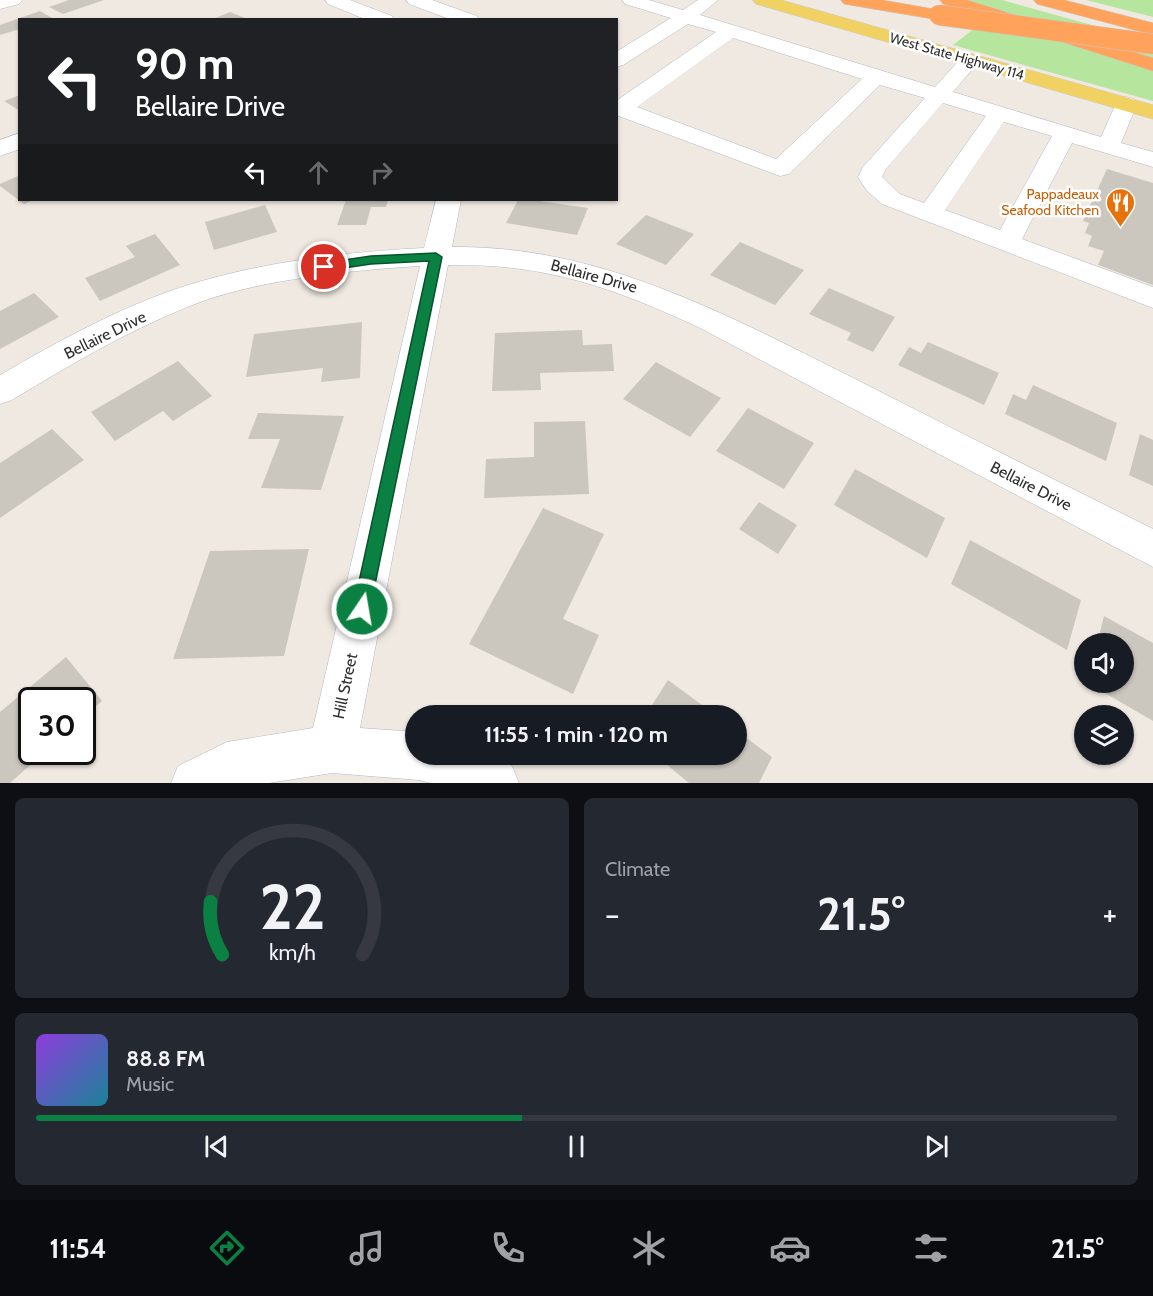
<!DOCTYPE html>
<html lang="en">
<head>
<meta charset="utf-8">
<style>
  body { margin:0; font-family:Cabin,sans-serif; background:#242831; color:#f1f3f6; height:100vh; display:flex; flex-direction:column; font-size:22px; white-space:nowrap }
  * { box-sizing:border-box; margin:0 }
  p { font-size:20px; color:#9ea1a6 }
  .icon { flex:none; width:33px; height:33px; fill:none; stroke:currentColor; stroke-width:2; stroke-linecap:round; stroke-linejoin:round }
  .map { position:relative; height:783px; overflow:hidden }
  .sheet { display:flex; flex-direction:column; gap:15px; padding:15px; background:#0d0f14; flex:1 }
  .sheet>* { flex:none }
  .top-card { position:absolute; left:18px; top:18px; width:600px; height:183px; border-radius:0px; box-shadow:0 2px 4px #0004; background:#202124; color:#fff; overflow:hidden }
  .controls { position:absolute; left:1074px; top:633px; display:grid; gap:12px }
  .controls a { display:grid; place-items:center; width:60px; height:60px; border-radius:50%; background:#171b24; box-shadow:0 2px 4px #0004; font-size:30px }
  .speed { position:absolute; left:18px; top:687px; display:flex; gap:12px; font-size:30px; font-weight:700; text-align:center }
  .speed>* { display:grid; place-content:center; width:78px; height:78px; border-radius:50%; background:#171b24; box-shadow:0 2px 4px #0004; line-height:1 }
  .speed .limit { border:3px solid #111; border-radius:9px; background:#fff; color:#111 }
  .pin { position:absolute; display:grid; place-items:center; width:51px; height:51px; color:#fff; margin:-26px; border:3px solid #fff; border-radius:50%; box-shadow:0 2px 6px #0007 }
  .me { position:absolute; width:66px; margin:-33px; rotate:12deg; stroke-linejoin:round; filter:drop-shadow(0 0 4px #0008) }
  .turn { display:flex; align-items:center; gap:21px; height:126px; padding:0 18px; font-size:27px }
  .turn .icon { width:78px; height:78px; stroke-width:2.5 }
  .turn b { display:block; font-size:42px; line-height:51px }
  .lanes { display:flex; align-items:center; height:57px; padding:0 18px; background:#0003; justify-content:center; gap:30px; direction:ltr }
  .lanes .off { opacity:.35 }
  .big { font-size:45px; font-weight:800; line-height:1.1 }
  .sheet .widget { flex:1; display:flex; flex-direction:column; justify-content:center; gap:9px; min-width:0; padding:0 21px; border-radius:9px; background:#242831 }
  .sheet .dial { align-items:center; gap:0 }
  .dial svg { height:156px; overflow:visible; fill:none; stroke:#363941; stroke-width:7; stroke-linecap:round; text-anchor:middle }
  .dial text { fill:#f1f3f6; stroke:none }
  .song { display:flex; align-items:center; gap:18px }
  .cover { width:72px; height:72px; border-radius:9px; background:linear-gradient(135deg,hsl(270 70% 55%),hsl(190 70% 35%)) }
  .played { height:6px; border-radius:3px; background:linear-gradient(90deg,#0b8043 45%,#363941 45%) }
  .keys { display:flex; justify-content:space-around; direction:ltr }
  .heat { display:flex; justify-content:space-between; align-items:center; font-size:33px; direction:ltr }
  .sheet .tiles { flex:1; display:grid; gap:15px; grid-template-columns:1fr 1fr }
  .widget:last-child { grid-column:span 2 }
  .trip { position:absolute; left:405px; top:705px; width:342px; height:60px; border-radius:30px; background:#171b24; box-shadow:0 2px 4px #0004; font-weight:800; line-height:60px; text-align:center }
  .menu { display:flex; height:96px; justify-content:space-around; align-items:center; background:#090b0e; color:#9ea1a6 }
  .menu .icon { width:42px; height:42px }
  .menu .active { color:#0b8043 }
  .menu b { font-size:27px; color:#f1f3f6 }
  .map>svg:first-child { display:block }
  .green { fill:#b6e59e }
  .building { fill:#cbc7bf }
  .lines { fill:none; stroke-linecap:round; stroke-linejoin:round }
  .minor-casing { stroke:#b4b7c1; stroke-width:1 }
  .major-casing { stroke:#c9c9c9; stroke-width:1 }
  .highway-casing { stroke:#c9c9c9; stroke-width:1 }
  .minor { fill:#fff; fill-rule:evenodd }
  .major { fill:#f2d163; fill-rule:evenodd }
  .highway { fill:#ffa35c; fill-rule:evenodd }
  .highway-bridge-casing { stroke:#c9c9c9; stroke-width:21; stroke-linecap:butt }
  .highway-bridge { stroke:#ffa35c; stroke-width:20 }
  .route { fill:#0b8043; stroke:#07532c; stroke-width:1.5 }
  .labels { text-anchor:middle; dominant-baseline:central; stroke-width:5; stroke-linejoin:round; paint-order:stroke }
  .far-street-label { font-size:14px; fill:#2e2e2e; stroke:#fff }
  .far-food-label { font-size:14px; fill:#c56008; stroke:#fff; text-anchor:end }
  .street-label { font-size:16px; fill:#2e2e2e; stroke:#fff }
</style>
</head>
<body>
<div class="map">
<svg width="1153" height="783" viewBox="0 0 1153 783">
  <rect width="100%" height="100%" fill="#efe9e1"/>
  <!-- green -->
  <path class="green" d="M964 0H1002L1153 42V60Z
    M1086 0H1153V17Z
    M989 17 1153 71V101L953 45Z"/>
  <!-- building -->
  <path class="building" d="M69 0H104L63 14 49 7Z
    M40 11 52 18 20 20V29L0 35V25Z
    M230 12 245 18 213 20V19Z
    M20 95V111L4 101Z
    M1107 169 1153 183V285L1098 265 1104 251 1088 246 1092 236 1085 233 1089 223 1083 221Z
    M20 175V200H33L24 204 0 186V184Z
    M346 200H388L386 207H371L366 225H337Z
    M518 200H533L588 208 577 235 506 223Z
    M265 205 277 232 214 250 205 222Z
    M646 215 694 234 666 265 616 244Z
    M155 234 180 265 100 301 85 278 135 257 126 246Z
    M740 242 804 270 775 305 710 275Z
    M829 288 895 317 873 352 847 340 851 333 809 314Z
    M34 293 59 317 0 349V311Z
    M362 322 360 378 321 382 323 368 246 377 254 334Z
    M582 330 583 345 612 344 614 371 540 373 541 390 492 391 495 333Z
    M928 342 999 373 984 405 898 365 909 347 921 353Z
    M178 361 212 396 173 421 163 411 115 441 91 412Z
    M656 362 721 398 690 437 623 399Z
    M1033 385 1117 423 1106 461 1005 414 1013 394 1026 400Z
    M748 408 814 443 784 489 716 451Z
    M258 413 344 416 321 490 261 488 280 439H248Z
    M585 421 589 494 484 498 486 459 534 457V422Z
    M52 429 84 460 0 518V463Z
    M1140 434 1153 440V486L1129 475Z
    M855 469 945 518 927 558 834 505Z
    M759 502 797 525 778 554 739 529Z
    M543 508 604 534 563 619 599 635 573 694 469 644Z
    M970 540 1081 600 1067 650 951 584Z
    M309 549 284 656 173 659 210 551Z
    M1104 616 1153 643V721L1086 682H1124V644H1097Z
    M66 657 102 701 82 718V700H32V752H45L10 783H0V712Z
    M668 680 717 716H645Z
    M736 730 772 757 759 783H689L654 754H736Z"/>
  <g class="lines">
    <defs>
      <path id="minor" d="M0 0H22L19 4 0 9Z
        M325 0H350L392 16 394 20H367L328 4Z
        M406 0H432L477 16 479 20H452L409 4Z
        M622 0H649L683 10 698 0H718L700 15 935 87 963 56H977L980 60 953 92 1101 137 1118 99 1126 97 1134 99 1137 104 1121 143 1153 152V167L1072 143 1022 239 1153 287V308L882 204 867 191 858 177 863 167 925 98 880 85 789 174 780 176 616 115V101L716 32 688 24 623 65 616 67V52L671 18 625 4ZM733 38 862 79 776 159 637 107ZM943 103 986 116 924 203 900 194 882 177 886 169ZM1004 122 1052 136 1000 230 945 210Z
        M20 133V149L0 156V140Z
        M436 200H461L452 247C603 245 733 318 865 384 961 433 1057 481 1153 529V567L700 328C615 288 544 263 448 265L360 728 416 732V754H493L512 766 519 783H431L419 780 332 773 269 783H171L178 766 227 742 313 728 420 266C354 270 265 279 203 301 136 326 73 363 12 400L0 404V375C59 341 120 307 185 286 261 262 345 252 424 248Z"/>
      <path id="major" d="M753 0H781L1153 105V119L756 4Z"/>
      <path id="highway" d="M841 0H882L939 10 945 11 948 15 945 19 939 20 850 5 844 4Z
        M940 0H967L1153 58V71L943 4Z
        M1034 0H1064L1153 23V35L1037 4Z"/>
    </defs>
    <!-- minor casing -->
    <use href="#minor" class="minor-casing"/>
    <!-- major casing -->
    <use href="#major" class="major-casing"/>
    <!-- highway casing -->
    <use href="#highway" class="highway-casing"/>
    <!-- minor -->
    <use href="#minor" class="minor"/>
    <!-- major -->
    <use href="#major" class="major"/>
    <!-- highway -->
    <use href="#highway" class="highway"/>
    <defs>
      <path id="highway-bridge" d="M939 15 1153 44"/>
    </defs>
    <!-- highway-bridge casing -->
    <use href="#highway-bridge" class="highway-bridge-casing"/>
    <!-- highway-bridge -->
    <use href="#highway-bridge" class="highway-bridge"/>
  </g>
  <!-- route -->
  <path class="route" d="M436 253 442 257 370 609 368 614 362 617 355 614 353 609 429 261 371 264 324 271 319 267 324 263 371 256Z"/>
  <!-- icons -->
  <defs>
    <symbol id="restaurant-pin" viewBox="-11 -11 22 30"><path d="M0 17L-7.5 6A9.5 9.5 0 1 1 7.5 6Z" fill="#e8710a" stroke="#fff"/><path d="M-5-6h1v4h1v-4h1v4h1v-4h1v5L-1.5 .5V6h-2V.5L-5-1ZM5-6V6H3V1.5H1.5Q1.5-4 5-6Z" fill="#fff"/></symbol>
  </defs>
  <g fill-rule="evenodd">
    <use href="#restaurant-pin" x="1104" y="186" width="33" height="45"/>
  </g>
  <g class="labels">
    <!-- far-street labels -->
    <g class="far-street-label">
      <text transform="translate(957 56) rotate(16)">West State Highway 114</text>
    </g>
    <!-- far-food labels -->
    <g class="far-food-label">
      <text x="1099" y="194">Pappadeaux<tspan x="1099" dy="16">Seafood Kitchen</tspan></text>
    </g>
    <!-- street labels -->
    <g class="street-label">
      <text transform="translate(594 276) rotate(15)">Bellaire Drive</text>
      <text transform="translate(105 335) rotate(-26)">Bellaire Drive</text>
      <text transform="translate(1031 486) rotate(27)">Bellaire Drive</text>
      <text transform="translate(345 686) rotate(-78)">Hill Street</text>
    </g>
  </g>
</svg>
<div class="controls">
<a><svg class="icon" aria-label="sound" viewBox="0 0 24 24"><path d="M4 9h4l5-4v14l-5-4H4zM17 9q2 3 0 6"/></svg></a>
<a><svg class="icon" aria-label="layers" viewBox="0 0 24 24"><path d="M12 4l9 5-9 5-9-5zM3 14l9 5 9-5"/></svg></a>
</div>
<div class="speed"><div class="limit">30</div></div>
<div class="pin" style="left:324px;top:267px;background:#d93025"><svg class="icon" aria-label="arrive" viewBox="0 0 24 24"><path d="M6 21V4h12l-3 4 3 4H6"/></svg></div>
<svg class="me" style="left:362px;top:609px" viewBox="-20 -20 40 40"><circle r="17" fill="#0b8043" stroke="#fff" stroke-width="3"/><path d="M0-11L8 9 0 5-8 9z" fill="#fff"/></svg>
<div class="trip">11:55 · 1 min · 120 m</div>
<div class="top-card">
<div class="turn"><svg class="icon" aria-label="left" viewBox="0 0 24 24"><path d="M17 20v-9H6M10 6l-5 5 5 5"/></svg><div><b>90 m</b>Bellaire Drive</div></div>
<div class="lanes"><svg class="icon" aria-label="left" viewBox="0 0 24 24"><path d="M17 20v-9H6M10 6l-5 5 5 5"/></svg><svg class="icon off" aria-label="ahead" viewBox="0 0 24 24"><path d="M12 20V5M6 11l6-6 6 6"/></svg><svg class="icon off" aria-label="right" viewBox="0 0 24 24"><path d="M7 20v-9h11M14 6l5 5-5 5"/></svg></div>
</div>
</div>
<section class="sheet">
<div class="tiles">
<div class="widget dial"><svg viewBox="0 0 100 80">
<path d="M14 69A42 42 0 1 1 86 69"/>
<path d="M14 69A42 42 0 0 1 8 42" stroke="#0b8043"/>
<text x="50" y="56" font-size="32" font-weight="700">22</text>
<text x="50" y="72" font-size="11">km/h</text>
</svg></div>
<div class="widget"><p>Climate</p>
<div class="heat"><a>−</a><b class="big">21.5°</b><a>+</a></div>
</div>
<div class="widget">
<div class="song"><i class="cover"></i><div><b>88.8 FM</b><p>Music</p></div></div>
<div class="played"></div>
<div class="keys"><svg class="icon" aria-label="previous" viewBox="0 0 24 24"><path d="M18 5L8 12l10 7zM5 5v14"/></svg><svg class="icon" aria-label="pause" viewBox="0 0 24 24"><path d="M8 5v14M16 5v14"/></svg><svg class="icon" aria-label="next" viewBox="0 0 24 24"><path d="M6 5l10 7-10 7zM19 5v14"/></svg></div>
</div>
</div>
</section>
<nav class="menu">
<b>11:54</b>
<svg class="icon active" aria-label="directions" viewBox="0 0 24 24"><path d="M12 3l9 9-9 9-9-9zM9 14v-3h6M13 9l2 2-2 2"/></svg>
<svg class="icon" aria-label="music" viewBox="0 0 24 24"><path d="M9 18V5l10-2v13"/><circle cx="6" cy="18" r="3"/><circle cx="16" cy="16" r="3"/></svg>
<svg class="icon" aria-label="phone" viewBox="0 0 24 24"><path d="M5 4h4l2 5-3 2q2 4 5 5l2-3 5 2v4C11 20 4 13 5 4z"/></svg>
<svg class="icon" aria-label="climate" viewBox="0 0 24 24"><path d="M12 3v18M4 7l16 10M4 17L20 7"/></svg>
<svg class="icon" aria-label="car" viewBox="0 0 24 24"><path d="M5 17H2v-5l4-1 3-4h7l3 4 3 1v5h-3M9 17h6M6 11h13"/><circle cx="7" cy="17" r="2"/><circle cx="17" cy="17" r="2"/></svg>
<svg class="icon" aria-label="filters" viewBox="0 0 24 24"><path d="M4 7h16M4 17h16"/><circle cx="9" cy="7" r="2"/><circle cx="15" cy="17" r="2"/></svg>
<b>21.5°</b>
</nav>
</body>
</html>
